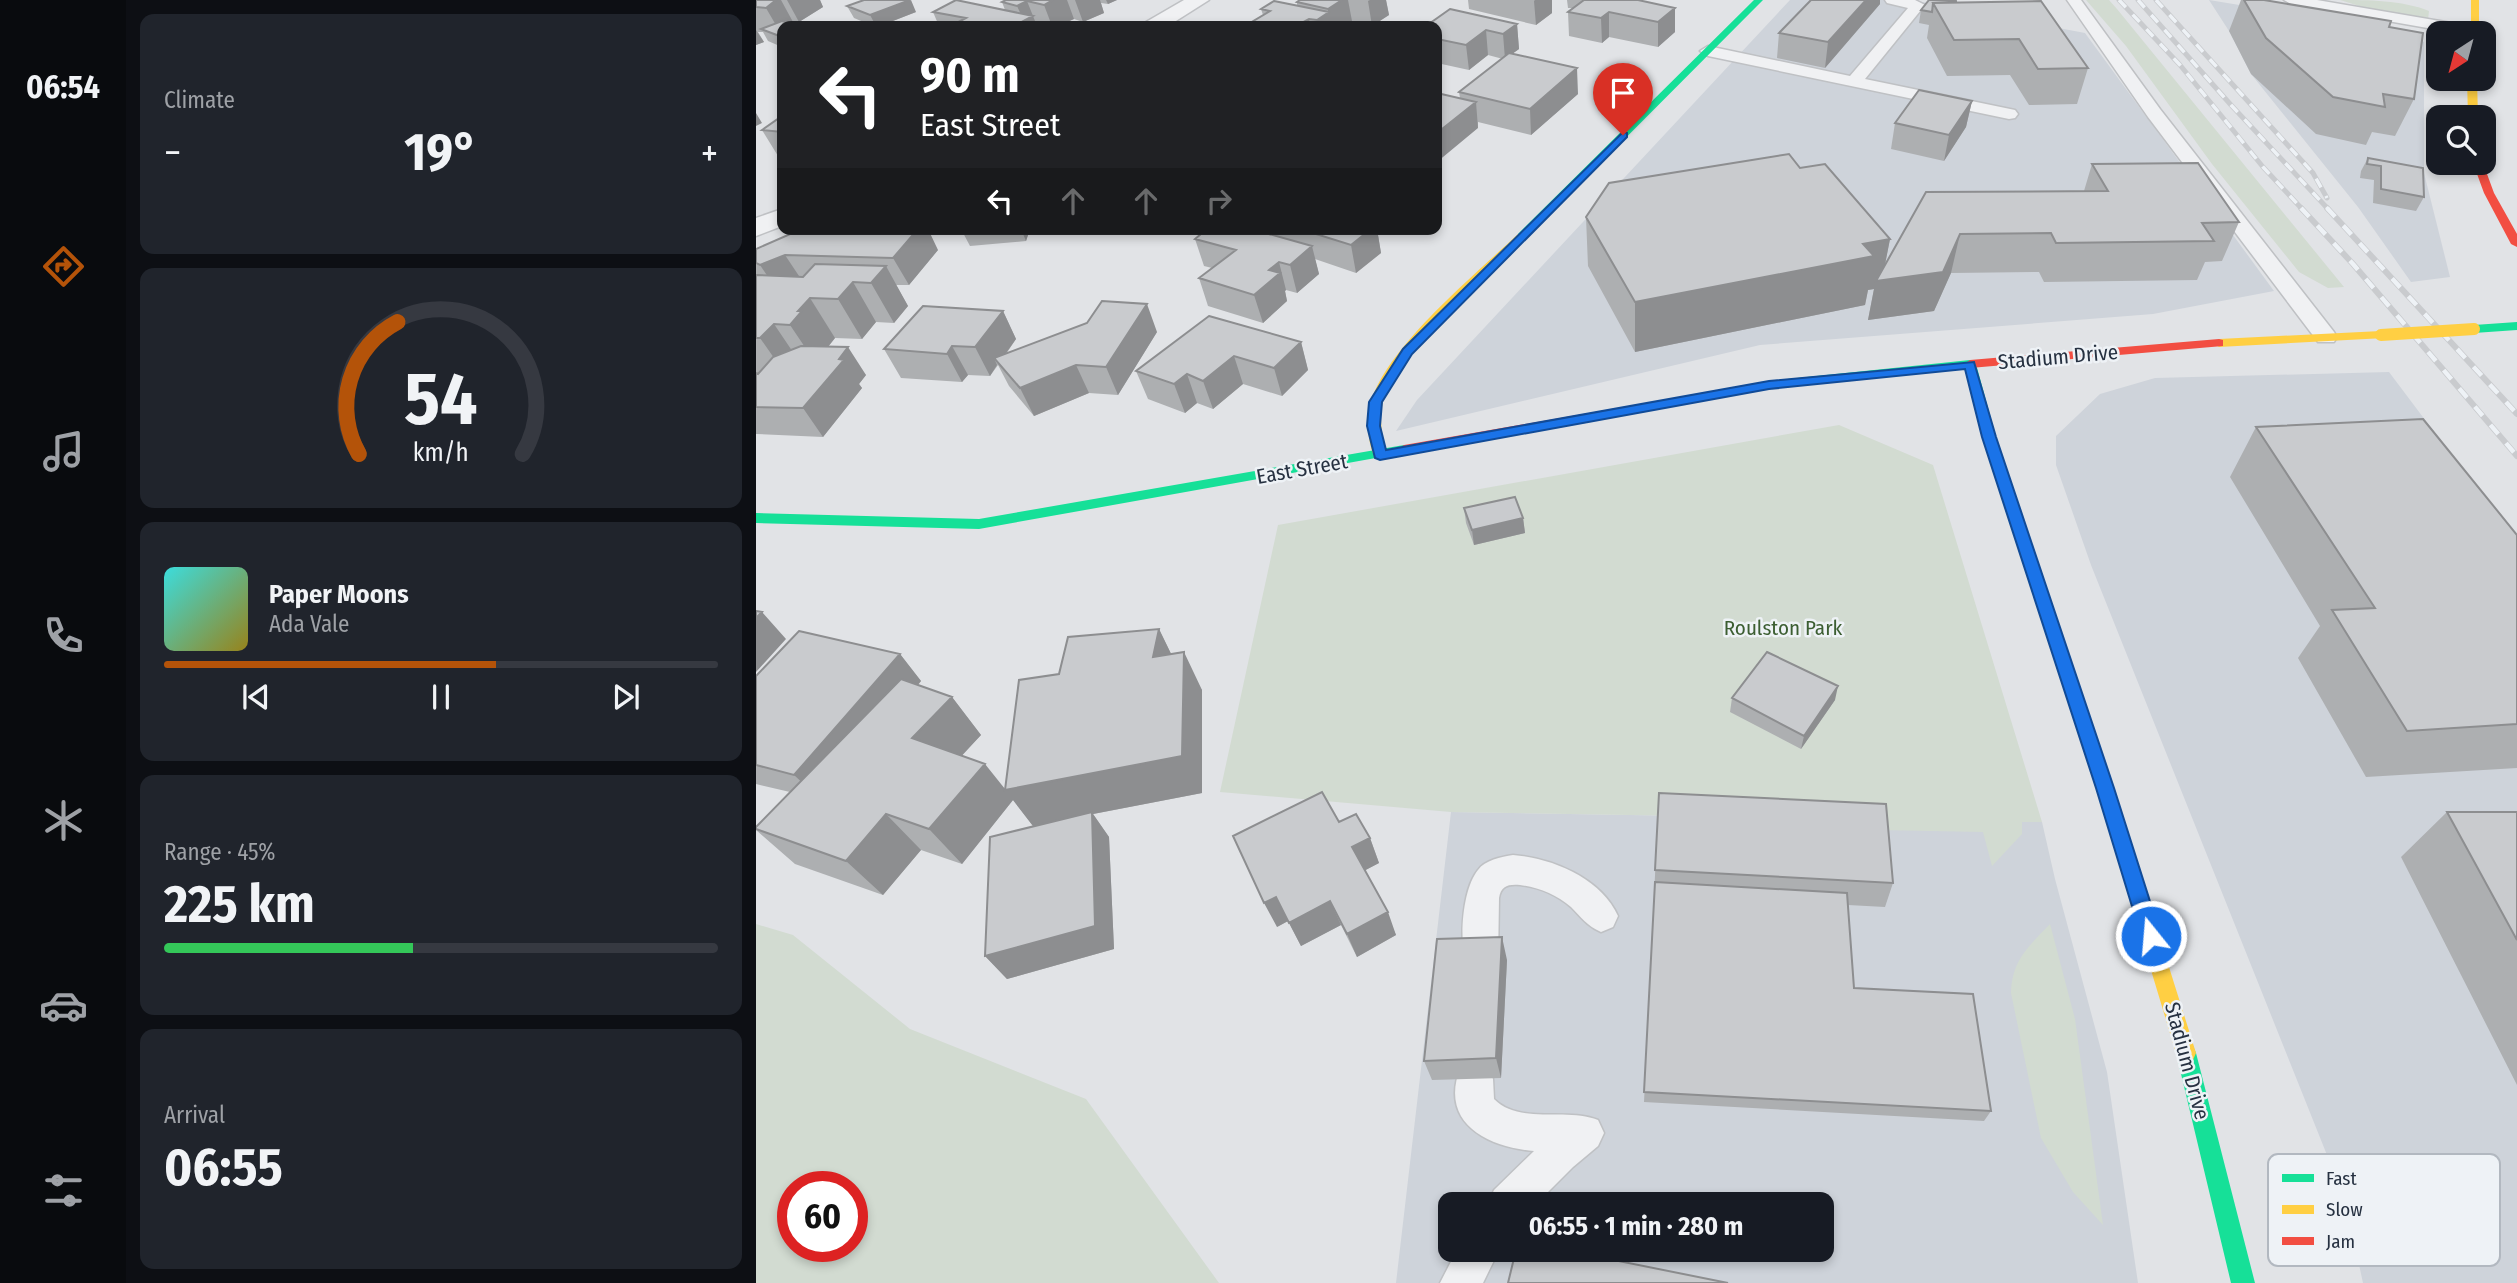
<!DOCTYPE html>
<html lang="en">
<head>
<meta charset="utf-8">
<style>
  body { margin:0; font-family:"Fira Sans Condensed",sans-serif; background:#20242c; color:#f1f3f6; height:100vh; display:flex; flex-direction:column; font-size:26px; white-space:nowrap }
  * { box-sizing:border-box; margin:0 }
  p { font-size:23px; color:#9ea1a6 }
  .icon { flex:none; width:38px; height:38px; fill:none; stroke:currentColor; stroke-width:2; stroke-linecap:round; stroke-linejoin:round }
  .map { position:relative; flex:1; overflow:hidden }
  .sheet { display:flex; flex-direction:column; gap:14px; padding:14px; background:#0d0f14; width:630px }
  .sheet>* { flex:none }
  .banner { position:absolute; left:21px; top:21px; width:665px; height:214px; border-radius:14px; box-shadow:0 4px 10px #0003; background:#202124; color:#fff; overflow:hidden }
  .needle { width:46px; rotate:216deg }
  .fabs { position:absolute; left:1670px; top:21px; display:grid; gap:14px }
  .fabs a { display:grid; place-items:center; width:70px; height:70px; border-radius:14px; background:#171b24; box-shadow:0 4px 10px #0003; font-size:35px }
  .speed { position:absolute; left:21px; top:1171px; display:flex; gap:14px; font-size:35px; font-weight:700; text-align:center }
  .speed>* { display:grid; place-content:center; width:91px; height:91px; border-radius:50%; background:#171b24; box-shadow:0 4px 10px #0003; line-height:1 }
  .speed .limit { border:10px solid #d22; background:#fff; color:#111 }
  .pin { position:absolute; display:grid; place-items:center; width:60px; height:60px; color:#fff; margin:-72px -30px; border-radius:50% 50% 50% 0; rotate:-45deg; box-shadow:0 0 7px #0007 }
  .pin .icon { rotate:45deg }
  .me { position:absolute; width:77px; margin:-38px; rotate:343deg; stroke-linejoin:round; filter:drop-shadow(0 0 5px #0008) }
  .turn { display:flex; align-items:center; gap:24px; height:147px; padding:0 28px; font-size:32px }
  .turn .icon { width:91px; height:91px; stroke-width:2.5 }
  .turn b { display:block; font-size:49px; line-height:60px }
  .lanes { display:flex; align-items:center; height:66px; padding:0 28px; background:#0003; justify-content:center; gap:35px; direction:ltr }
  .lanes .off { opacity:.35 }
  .big { font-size:52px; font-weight:700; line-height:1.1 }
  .sheet .tile { flex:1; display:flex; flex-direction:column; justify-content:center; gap:10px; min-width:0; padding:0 24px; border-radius:14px; background:#20242c }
  .sheet .dial { align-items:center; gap:0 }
  .dial svg { height:182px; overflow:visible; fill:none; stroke:#363941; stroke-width:7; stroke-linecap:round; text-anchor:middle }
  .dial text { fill:#f1f3f6; stroke:none }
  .song { display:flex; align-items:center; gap:21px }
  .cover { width:84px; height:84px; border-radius:10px; background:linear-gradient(135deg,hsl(180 70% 55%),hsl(50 70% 35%)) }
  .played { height:7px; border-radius:4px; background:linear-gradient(90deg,#b45309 60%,#363941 60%) }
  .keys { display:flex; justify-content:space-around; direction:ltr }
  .heat { display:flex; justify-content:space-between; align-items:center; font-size:38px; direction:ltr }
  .charge { height:10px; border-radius:5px; background:linear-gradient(90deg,#34c759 45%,#363941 0) }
  .trip { position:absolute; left:682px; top:1192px; width:396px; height:70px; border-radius:14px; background:#171b24; box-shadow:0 4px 10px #0003; font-weight:700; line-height:70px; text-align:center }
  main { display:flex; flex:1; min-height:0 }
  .menu { display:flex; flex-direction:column; width:126px; justify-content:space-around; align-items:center; background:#090b0e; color:#9ea1a6 }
  .menu .icon { width:49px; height:49px }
  .menu .on { color:#b45309 }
  .menu b { font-size:32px; color:#f1f3f6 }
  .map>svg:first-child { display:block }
  .built { fill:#ced3da; fill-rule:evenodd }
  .green { fill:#d2dbd1; fill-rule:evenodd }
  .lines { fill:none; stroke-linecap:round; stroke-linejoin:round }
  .lane-casing { stroke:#bfc1c4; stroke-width:3 }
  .street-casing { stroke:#bfc1c4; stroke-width:3 }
  .lane { fill:#f0f1f3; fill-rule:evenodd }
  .street { fill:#f0f1f3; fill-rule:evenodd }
  .fast { fill:#16e098; fill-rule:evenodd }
  .slow { fill:#ffcf43; fill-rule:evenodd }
  .jam { fill:#f24e42; fill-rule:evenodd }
  .rail-far1-casing { stroke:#c9cbce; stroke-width:5 }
  .rail-casing { stroke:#c9cbce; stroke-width:6 }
  .rail-far1 { stroke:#eef2f6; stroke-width:3.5; stroke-dasharray:10; stroke-linecap:butt }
  .rail { stroke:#eef2f6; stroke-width:4.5; stroke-dasharray:12; stroke-linecap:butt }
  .slow-bridge { stroke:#ffcf43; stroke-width:12 }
  .wall { fill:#adafb1 }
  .shaded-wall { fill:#8d8e90 }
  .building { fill:#c9cbce; stroke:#8d8e90; stroke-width:2 }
  .route { fill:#1a73e8; stroke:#114b97; stroke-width:2 }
  .labels { text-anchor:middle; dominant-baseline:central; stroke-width:5; stroke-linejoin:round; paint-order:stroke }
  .street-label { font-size:21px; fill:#263141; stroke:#eef2f6 }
  .park-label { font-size:21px; fill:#3c5e32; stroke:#eef2f6 }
  .key { fill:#eef2f6; stroke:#b2b8c0; stroke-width:2 }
  .key-label { font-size:19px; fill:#263141 }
</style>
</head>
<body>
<main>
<nav class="menu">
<b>06:54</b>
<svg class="icon on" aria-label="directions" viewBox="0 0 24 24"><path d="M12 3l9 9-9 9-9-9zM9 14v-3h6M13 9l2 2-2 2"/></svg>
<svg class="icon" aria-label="music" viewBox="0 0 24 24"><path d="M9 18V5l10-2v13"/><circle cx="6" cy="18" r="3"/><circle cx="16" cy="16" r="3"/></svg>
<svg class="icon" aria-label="phone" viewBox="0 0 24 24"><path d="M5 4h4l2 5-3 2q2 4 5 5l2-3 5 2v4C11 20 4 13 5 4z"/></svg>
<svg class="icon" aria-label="climate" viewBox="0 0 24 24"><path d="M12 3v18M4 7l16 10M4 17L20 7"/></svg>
<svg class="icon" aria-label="car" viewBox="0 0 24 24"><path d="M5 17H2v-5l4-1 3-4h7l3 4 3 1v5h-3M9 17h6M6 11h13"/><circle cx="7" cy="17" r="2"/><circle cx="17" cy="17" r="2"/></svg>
<svg class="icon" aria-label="filters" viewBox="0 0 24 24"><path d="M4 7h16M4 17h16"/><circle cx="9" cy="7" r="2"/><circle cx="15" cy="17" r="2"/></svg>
</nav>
<section class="sheet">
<div class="tile"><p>Climate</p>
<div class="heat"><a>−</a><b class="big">19°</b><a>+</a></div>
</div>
<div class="tile dial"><svg viewBox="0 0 100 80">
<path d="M14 69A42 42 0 1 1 86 69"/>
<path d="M14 69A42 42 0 0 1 31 11" stroke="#b45309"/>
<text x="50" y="56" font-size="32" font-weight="700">54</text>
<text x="50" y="72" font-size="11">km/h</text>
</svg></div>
<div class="tile">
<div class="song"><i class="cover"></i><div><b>Paper Moons</b><p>Ada Vale</p></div></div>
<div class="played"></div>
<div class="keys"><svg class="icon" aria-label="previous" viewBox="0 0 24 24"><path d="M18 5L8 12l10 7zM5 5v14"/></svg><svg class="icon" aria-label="pause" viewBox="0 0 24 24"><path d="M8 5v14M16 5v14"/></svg><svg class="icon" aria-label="next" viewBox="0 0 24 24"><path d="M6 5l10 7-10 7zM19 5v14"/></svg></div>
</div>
<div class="tile"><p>Range · 45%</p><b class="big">225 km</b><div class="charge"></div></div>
<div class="tile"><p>Arrival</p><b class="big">06:55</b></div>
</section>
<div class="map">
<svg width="1761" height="1283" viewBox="0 0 1761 1283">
  <rect width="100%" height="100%" fill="#e1e3e6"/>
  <!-- built -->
  <path class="built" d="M1034 0H1156L1329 33 1518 291 1397 314 1004 345 640 431 661 400Z
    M1453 0 1652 33 1668 42V173L1694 277 1655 282 1602 207 1495 74 1473 31Z
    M1633 372 1761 542V1283H1607L1589 1200 1335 565 1300 465V436L1344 394 1399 378Z
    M695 812 1286 822 1299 879 1351 1072 1382 1283H640ZM695 1204H1066V1250H695Z"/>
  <!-- green -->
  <path class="green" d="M1330 0H1353L1361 9 1588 287 1572 288 1543 272 1456 164 1370 46Z
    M1584 0C1612 0 1646 0 1673 11L1672 20 1613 9Z
    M1083 425 1177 465 1286 822H1266V834L1236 866 1227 832 1122 830 1119 819 695 812 464 792 522 525Z
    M0 924 37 935 154 1029 330 1099 463 1283H0ZM37 1186H96V1246H37Z
    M1294 924 1319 1019 1347 1225 1317 1192 1285 1138 1255 993C1256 960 1272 947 1294 924Z"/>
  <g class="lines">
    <defs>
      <path id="lane" d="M1129 0H1159L1169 5 1109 79 1259 110 1262 114 1259 118 1253 119 952 56 944 51 952 46 1094 76 1152 8 1131 3Z
        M1311 0H1325L1404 109 1578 332 1581 337 1578 342H1562L1392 117Z
        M1528 0H1561L1719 27 1727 32 1700 33 1535 4Z
        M757 855C796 858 845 878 862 916L857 927 845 932C831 926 825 917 815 907 801 895 782 887 764 885 752 884 745 886 743 898L742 961 737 973 725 977 713 973C702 949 705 891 722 870 729 860 745 857 757 855Z
        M718 1060 731 1066 737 1079 738 1099C763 1125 811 1107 842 1120L848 1133 842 1146 817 1167 780 1204H732L738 1190 778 1151C730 1147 682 1122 705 1066Z
        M701 1250H743L727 1283H684Z"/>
      <path id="street" d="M428 0H453L412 26H386L390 22Z
        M26 209V226L0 236V218Z"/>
    </defs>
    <!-- lane casing -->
    <use href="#lane" class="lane-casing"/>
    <!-- street casing -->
    <use href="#street" class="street-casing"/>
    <!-- lane -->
    <use href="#lane" class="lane"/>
    <!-- street -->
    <use href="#street" class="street"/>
    <!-- fast -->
    <path class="fast" d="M998 0H1007L770 238H762V234Z
      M1761 322V330L1718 333 1712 329 1718 325Z
      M1214 360 1220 364 1240 437 1341 738 1339 743 1333 745 1327 743 1325 738 1226 437 1209 368 1013 389 948 401 942 397 948 393 1013 381Z
      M648 445 655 449 653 452 223 529 0 523V513L223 519Z
      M1430 1043 1437 1046 1440 1053 1499 1283H1475L1420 1053 1423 1046Z"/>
    <!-- slow -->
    <path class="slow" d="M1715 0H1723V33H1715Z
      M1711 79H1721L1722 117H1712Z
      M762 234 772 236C734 281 637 349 626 407 623 423 627 439 631 455L624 459 619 458C612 444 610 421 614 405 629 348 719 275 762 234Z
      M1625 331 1629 332V338L1463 347 1457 343 1463 339Z
      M1333 731 1339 733 1341 738 1440 1053 1437 1060 1430 1063 1423 1060 1420 1053 1325 738 1327 733Z"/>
    <!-- jam -->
    <path class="jam" d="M1717 163H1727L1738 193 1761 234V247L1755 244 1728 193Z
      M1463 339 1467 340V346L1214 368 1208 364 1214 360Z
      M948 393 953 394V400L648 453 641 449 648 445Z"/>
    <defs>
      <path id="rail-far1" d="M1363 0 1424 65 1507 167 1547 210
        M1382 0 1475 105 1573 210
        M1400 0 1557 173 1571 198"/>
      <path id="rail" d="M1545 208 1597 264 1761 456
        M1571 208 1761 414"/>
    </defs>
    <!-- rail-far1 casing -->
    <use href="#rail-far1" class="rail-far1-casing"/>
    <!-- rail casing -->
    <use href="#rail" class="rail-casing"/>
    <!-- rail-far1 -->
    <use href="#rail-far1" class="rail-far1"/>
    <!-- rail -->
    <use href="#rail" class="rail"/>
    <!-- slow-bridge -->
    <path class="slow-bridge" d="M1625 335 1718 329"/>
  </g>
  <!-- wall -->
  <path class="wall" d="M0 0H64L67 7 43 22H37L34 24 26 26V47L12 41 7 32H2L8 42 0 45Z
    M250 0H361L352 4 345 3 348 13 327 22 318 19 302 26 281 25V26H183L177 12 249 10 246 2Z
    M544 0H630L633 15 616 26 596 21 588 26H489L507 15 505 9 541 6V2Z
    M712 0H796V13L780 25 713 9Z
    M811 0H887L886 1 919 8V32L902 47 853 37 846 43 813 36 812 12 817 8H812Z
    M1055 0H1124V4L1069 68 1021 58 1023 33Z
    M1173 0 1200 2 1332 68 1321 104 1273 105 1254 75 1191 76 1171 38 1173 25 1163 23 1165 10Z
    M1485 0H1508L1633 27 1658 99 1639 136 1616 132 1610 145 1560 134 1495 74 1473 31Z
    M91 6 160 12 124 26H117L98 18Z
    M761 24 763 49 756 54 822 94 775 135 722 122V128L704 98 703 92 747 59 732 55 713 70 681 63V26Z
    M1216 101 1210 127 1188 161 1135 149 1139 123Z
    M26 116V157L22 156 6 130Z
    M1612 158 1668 197 1660 211 1617 203 1618 180 1604 178 1605 171Z
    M1336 164 1483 222 1466 261 1449 262 1441 280 1288 282 1283 272 1195 273 1178 311 1112 320 1118 289 1112 290 1109 305 879 352 832 266 830 217 1044 168 1134 239 1129 264 1170 192 1328 191Z
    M205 229H274L270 241 214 246Z
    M519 229H621L625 253 600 273 559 259 563 274 541 293 530 290 529 291 531 301 507 323 452 306 443 278 456 268 448 266 439 239 521 237Z
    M0 249 182 250 153 285H140L152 306 138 323 120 322 106 339 79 338 72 347 110 375 103 384 106 388 67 437 0 434Z
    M247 311 260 339 250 354 401 332 362 395 333 393 278 416 253 386 242 365 234 376 212 375 206 382 145 378 128 349Z
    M545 342 552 370 526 396 487 384 457 409 441 403 429 413 392 399 380 371Z
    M1500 427 1761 535V768L1610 777 1542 658 1564 626 1474 477Z
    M708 508 767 518 769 533 718 545 710 523Z
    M403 629 415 654 446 690V793L337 814 353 837 358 949 251 979 229 956 290 823 277 826 257 800 206 864 165 850 127 895 39 864 0 830V827L34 792 0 784V676L144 654 165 681 162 685 196 697 225 735 206 755 249 789 303 674Z
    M976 698 1079 700 1045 749 974 712Z
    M903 793 1137 883 1129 907 1092 905 1098 988 1235 1111 1228 1121 888 1102Z
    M1691 812H1761V1085L1645 857Z
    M583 822 614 838 623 863 609 870 640 935 601 957 585 925 545 946 532 921 521 927Z
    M751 960 745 1078 676 1080 668 1061Z"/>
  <!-- shaded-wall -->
  <path class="shaded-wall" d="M20 0H25L37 22 24 32 10 8Z
    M31 0H64L67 7 43 22Z
    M155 0 160 12 124 26H120L114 15Z
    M297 0H311L318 19 302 26H296L288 5Z
    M319 0H344L348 13 327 22Z
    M350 0H361L352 4Z
    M586 0H592L596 21 588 26H562L561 20 572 13V9Z
    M614 0H630L633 15 616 26 612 1Z
    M779 0H796V13L780 25 778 1Z
    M1110 0H1124V4L1069 68 1072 42Z
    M271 1 281 26H258L268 21 261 6Z
    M919 8V32L902 47V22Z
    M853 12V37L846 43 845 18Z
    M553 19 554 26H540Z
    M761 24 763 49 749 59 747 34Z
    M0 30 8 42 0 45Z
    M730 30 732 55 713 70 710 45Z
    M821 68 822 94 775 135 774 109Z
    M1216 101 1210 127 1188 161 1193 135Z
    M720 102 722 128 681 162V133Z
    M0 113 6 123 0 126Z
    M162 229H172L182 250 153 285 137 258Z
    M265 229H274L270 241Z
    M615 229H621L625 253 600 273 595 245Z
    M1204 234 1195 273 1178 311 1112 320 1118 289 1112 290 1109 305 879 352V302L1107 244 1134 239 1126 280Z
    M556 246 563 274 541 293 534 265Z
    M29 255 47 282 23 293 4 265Z
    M523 262 530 290 529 291 531 301 507 323 498 295 513 270Z
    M130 266 152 306 138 323 115 283Z
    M97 282 120 322 106 339 82 299Z
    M54 298 79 338 71 348 61 365 34 325 42 311Z
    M391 304 401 332 362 395 350 367Z
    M247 311 260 339 243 363 238 358 241 365 234 376 219 347Z
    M18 324 45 364 32 378 4 338Z
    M545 342 552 370 526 396 518 368Z
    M196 346 212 375 206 382 191 354Z
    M92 347 110 375 103 384 106 388 67 437 47 408Z
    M478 356 487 384 457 409 447 381Z
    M320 365 333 393 278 416 264 388Z
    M431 374 441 403 429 413 418 384Z
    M767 518 769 533 718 545 716 530Z
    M6 612 30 639 0 672V618Z
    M403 629 422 668 397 657Z
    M428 652 446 690V793L337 814 353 837 358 949 251 979 229 956 336 814 277 826 257 800 206 864 173 829 229 764 249 789Z
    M144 654 165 681 65 800 38 775Z
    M1082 686 1079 700 1045 749 1048 736Z
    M196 697 225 735 188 775 156 738Z
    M130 814 165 850 127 895 90 861Z
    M614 838 623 863 606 872 596 847Z
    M520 897 532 921 521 927 508 903Z
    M574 901 585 925 545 946 533 923Z
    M632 912 640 935 601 957 591 934Z
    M746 937 751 960 745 1078 740 1058Z"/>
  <!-- building -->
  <path class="building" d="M0 0H20L10 8 0 7Z
    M108 0H154L114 15 91 6Z
    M200 0 277 16 258 26H195L210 18 177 12Z
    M250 0H297L288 5 271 1 261 6 246 2Z
    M544 0H586L572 9 541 2Z
    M828 0H882L919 8 902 22 853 12 845 18 812 12Z
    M1055 0H1110L1072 42 1023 33Z
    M1173 0H1193L1200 1V2L1177 3 1176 12 1165 10Z
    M1488 0H1508L1635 21 1633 27 1667 33 1658 99 1627 94 1629 107 1577 97 1510 38Z
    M518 1 573 12 561 20 553 19 540 26H489L514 11 505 9Z
    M1285 1 1332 68 1282 69 1263 39 1198 40 1177 3Z
    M694 9 761 24 747 34 730 30 710 45 681 39V26H670Z
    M26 21 39 26H26V37L5 29Z
    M753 53 821 68 774 109 703 92Z
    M1163 90 1216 101 1193 135 1139 123Z
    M681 93 720 102 681 133Z
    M26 116V132L6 130Z
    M1033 154 1044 168 1069 164 1134 239 1107 244 1118 256 879 302 830 217 853 183Z
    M1612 158 1667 168 1668 197 1625 189V166L1611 164Z
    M1442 163 1483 222 1446 223 1458 241 1300 243 1295 233 1204 234 1187 272 1120 281 1170 192 1352 191 1336 164Z
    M41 229H162L137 258 29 255 4 265 0 263V249L39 232Z
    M451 229H495L556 246 534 265 523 262 513 270 524 273 498 295 443 278 480 250 439 239Z
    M544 229H615L595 245Z
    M59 264 130 266 115 283 97 282 82 299 54 298 42 311H46L34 325 18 324 4 338H0V275L47 277Z
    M346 301 391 304 350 367 320 365 264 388 238 358 331 323Z
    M167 306 247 311 219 347 196 346 191 354 128 349Z
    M453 316 545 342 518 368 478 356 447 381 431 374 418 384 380 371Z
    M45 346 92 347 83 359 88 360 47 408 0 407V373L2 374 17 357Z
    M1667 419 1761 535V724L1651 731 1576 610 1619 608 1500 427Z
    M759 497 767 518 716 530 708 508Z
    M0 611 6 612 0 618Z
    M403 629 397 657 428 652 426 756 249 790 263 680 303 674 312 637Z
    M43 631 144 654 38 775 0 765V676Z
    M1011 652 1082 686 1048 736 976 698Z
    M145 679 196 697 156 738 229 764 173 829 130 814 90 861 0 829V827Z
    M566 792 583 822 600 814 614 838 596 847 632 912 591 934 574 901 533 923 520 897 508 903 477 836Z
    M903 793 1130 804 1137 883 899 870Z
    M336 812 339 926 229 956 234 837Z
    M1691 812H1761V940Z
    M899 882 1091 893 1098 988 1217 994 1235 1111 888 1092Z
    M746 937 740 1058 668 1061 681 939Z
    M760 1250H808L972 1283H752Z"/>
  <!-- route -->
  <path class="route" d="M867 132 871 133V137L656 354 626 402 624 426 630 450 1013 381 1218 362 1240 437 1358 788 1405 936 1402 942 1395 945 1388 942 1385 936 1340 788 1226 437 1209 369 1013 389 624 460 619 458 611 426 613 402 647 349Z"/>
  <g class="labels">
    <!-- street labels -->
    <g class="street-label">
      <text transform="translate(1302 357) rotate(-5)">Stadium Drive</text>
      <text transform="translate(546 469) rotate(-10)">East Street</text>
      <text transform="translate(1431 1061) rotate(75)">Stadium Drive</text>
    </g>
    <!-- park labels -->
    <g class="park-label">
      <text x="1027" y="628">Roulston Park</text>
    </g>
  </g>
  <!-- legend -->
  <rect x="1512" y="1154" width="232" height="112" rx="10" class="key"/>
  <rect x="1526" y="1174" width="32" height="8" fill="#16e098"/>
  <rect x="1526" y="1205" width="32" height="9" fill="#ffcf43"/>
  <rect x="1526" y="1237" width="32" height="8" fill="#f24e42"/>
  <g class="key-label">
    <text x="1570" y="1185">Fast</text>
    <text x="1570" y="1216">Slow</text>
    <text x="1570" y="1248">Jam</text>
  </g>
</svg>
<div class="fabs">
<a><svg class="needle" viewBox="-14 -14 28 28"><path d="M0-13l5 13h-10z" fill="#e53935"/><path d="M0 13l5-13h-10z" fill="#9ea1a6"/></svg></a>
<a><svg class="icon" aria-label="search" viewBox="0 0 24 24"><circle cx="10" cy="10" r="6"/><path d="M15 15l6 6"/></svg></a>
</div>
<div class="speed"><div class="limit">60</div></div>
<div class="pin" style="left:867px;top:135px;background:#d93025"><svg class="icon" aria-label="arrive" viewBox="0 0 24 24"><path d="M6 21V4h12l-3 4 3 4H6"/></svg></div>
<svg class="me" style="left:1395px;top:936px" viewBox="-20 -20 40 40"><circle r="17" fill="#1a73e8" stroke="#fff" stroke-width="3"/><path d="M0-11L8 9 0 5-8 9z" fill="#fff"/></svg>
<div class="trip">06:55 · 1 min · 280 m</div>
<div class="banner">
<div class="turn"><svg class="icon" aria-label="left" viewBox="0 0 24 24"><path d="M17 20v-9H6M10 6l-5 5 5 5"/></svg><div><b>90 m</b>East Street</div></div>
<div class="lanes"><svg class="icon" aria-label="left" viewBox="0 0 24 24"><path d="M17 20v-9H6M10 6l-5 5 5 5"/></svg><svg class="icon off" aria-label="ahead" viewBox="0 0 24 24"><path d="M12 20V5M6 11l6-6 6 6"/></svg><svg class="icon off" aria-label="ahead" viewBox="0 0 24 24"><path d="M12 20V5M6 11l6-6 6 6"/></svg><svg class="icon off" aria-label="right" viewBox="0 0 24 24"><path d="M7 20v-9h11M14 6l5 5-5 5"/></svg></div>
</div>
</div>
</main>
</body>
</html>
